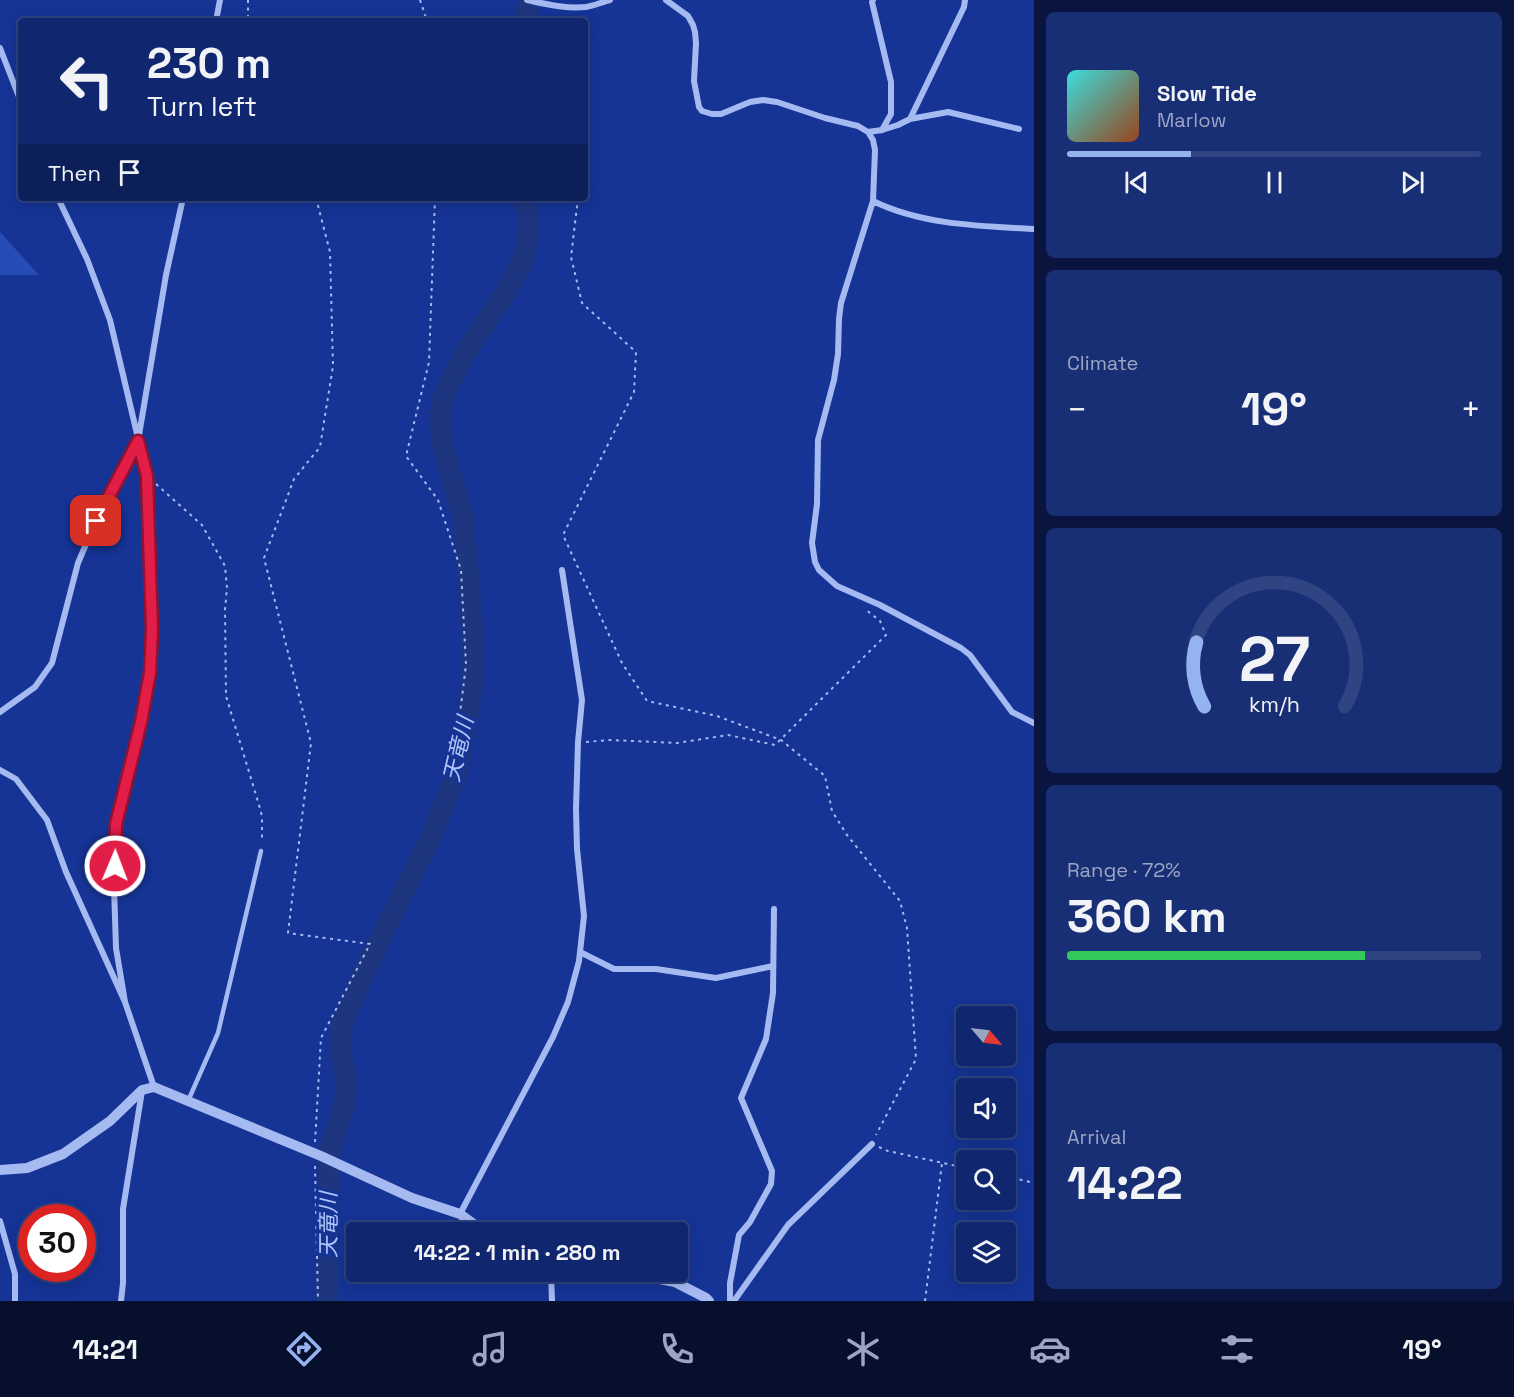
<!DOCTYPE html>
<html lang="en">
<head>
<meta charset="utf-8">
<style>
  body { margin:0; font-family:"Space Grotesk","Noto Sans JP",sans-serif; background:#192f75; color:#f1f3f6; height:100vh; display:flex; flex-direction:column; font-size:22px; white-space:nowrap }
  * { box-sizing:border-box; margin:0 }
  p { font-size:20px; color:#9ca5c3 }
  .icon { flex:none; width:33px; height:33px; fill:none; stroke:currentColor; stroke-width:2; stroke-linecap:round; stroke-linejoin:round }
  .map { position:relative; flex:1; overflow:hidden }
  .sheet { display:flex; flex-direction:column; gap:12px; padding:12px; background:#09153e; width:480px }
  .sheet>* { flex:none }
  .guide { position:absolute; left:18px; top:18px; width:570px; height:183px; border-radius:6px; box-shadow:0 3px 15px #0003,0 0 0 2px #304483; background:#102770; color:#f1f3f6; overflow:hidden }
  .needle { width:39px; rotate:118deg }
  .controls { position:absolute; left:956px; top:1006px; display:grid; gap:12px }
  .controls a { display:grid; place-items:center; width:60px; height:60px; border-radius:6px; background:#102770; box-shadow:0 3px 15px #0003,0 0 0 2px #304483; font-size:30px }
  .speed { position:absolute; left:18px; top:1204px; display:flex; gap:12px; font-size:30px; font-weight:700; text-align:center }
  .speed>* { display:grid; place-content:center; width:78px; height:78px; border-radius:50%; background:#102770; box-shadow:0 3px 15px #0003,0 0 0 2px #304483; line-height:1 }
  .speed .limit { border:9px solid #d22; background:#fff; color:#111 }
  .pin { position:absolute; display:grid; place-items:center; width:51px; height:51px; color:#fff; margin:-26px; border-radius:12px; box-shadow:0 3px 9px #0006 }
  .me { position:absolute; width:66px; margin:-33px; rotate:1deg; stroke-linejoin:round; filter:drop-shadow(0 0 4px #0008) }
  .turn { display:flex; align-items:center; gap:21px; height:126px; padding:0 30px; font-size:27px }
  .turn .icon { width:78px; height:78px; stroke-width:2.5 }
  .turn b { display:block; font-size:42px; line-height:51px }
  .then { display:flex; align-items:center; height:57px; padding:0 30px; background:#0003; gap:12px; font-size:22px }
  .big { font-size:45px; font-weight:700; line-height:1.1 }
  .sheet .tile { flex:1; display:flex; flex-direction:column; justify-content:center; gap:9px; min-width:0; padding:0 21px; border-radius:9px; background:#192f75 }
  .sheet .dial { align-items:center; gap:0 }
  .dial svg { height:156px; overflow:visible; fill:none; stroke:#304483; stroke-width:7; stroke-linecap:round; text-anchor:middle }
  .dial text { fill:#f1f3f6; stroke:none }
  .song { display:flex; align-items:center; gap:18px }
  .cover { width:72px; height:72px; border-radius:9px; background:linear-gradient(135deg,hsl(180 70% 55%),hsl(20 70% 35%)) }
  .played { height:6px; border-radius:3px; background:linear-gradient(90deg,#95b2f1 30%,#304483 30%) }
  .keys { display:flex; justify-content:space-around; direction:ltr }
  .heat { display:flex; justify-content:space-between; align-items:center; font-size:33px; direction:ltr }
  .charge { height:9px; border-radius:4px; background:linear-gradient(90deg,#34c759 72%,#304483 0) }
  .trip { position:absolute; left:346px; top:1222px; width:342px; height:60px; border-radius:6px; background:#102770; box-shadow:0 3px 15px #0003,0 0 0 2px #304483; font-weight:700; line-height:60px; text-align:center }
  .dock { display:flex; height:96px; justify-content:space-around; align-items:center; background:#06102d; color:#9ca5c3 }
  .dock .icon { width:42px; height:42px }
  .dock .selected { color:#95b2f1 }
  .dock b { font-size:27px; color:#f1f3f6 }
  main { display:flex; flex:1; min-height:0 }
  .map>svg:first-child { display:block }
  .green { fill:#284cb5 }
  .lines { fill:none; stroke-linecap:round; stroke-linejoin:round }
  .river { stroke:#1e3580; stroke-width:22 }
  .path { stroke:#a6baf2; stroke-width:2; stroke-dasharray:3 4.5; stroke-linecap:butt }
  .service { stroke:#a6baf2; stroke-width:4.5 }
  .minor { stroke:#a6baf2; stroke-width:6 }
  .tertiary { stroke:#a6baf2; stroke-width:10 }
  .route-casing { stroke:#92132f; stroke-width:15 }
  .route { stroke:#e11d48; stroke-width:10 }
  .labels { text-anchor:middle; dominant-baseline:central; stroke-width:6; stroke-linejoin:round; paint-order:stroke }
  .water-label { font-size:22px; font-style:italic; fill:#b2c5f9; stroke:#153496 }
</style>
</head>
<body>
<main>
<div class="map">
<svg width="1034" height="1301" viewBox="0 0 1034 1301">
  <rect width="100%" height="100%" fill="#153496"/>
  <!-- green -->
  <path class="green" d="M0 232 39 275H0Z"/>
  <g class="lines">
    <!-- river -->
    <path class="river" d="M524 21 526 13 531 0
      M327 1301 329 1195V1154L345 1103 347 1084 340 1049 342 1024 364 973 432 834 458 770 472 686V629L464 521 443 447 440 420 443 398 464 355 506 292 524 258 529 232 528 212 523 198"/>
    <!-- path -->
    <path class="path" d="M248 0V21
      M420 0 427 21
      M435 198 429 362 406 456 438 500 461 570 466 665 453 769
      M578 198 571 257 582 303 636 352 634 392 563 535 622 663 647 701 717 716 781 740 825 776 832 811 847 835 900 901 907 928 916 1059 876 1135
      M156 484 202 525 225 566 227 588 225 610 226 696 259 805 262 816V842
      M586 742 610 740 677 743 728 735 775 745 886 635 880 621 865 609
      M315 1142 321 1038 370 944 288 933 311 743 264 558 294 479 320 447 333 366 330 252 316 198
      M879 1147 888 1151 966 1168
      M315 1166 318 1301
      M1005 1176 1034 1183
      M925 1301 942 1163"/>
    <!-- service -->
    <path class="service" d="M188 1101 218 1033 261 851"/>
    <!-- minor -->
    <path class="minor" d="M527 0C546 4 565 9 586 7 594 6 602 2 610 0
      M666 0 688 16 693 25 695 32 696 43 694 81 699 107 702 111 712 114H721L750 102 763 100 777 102 825 118 858 126 868 132 873 140 875 150 873 201 841 303 839 319 838 354 834 380 818 440 817 504 812 543 815 562 819 570 837 586 880 605 961 648 970 655 1012 712 1034 723
      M873 0 872 2 891 82V114L882 130
      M216 21 220 0
      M0 48 21 102
      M910 119 948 112 1019 129
      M868 132 882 130 898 125 910 119 964 7 965 0
      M58 198 87 259 110 320 147 476 152 630 150 673 141 722 116 824 114 887 116 948 125 1002
      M873 201C922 225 980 226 1034 229
      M0 712 35 687 52 663 78 563 96 521 138 441 166 275 183 198
      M0 770 16 779 47 820 66 872 125 1002 154 1087
      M580 952 614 969H656L716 978 773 966
      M460 1214 553 1037 568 1002 579 961 584 916 577 849 576 809 578 742 582 700 562 570
      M0 1221 15 1274V1301
      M551 1272 552 1301
      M121 1301 123 1283V1209L142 1091
      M730 1301V1283L739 1235 750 1222 771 1184 772 1171 741 1098 766 1039 773 993 774 909
      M734 1301 788 1225 872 1144"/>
    <!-- tertiary -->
    <path class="tertiary" d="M0 1170 27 1168 63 1154 110 1121 142 1090 154 1087 321 1156 412 1198 460 1214 486 1233
      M625 1272 675 1282 706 1298 709 1301"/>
  </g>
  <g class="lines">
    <defs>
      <path id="route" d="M96 521 138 441 147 476 152 630 150 673 141 722 116 824 115 866"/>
    </defs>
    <!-- route casing -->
    <use href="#route" class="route-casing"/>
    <!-- route -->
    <use href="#route" class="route"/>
  </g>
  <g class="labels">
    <!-- water labels -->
    <g class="water-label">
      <text transform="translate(458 749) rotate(-77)">天竜川</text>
      <text transform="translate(328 1225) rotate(-90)">天竜川</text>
    </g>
  </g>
</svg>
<div class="controls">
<a><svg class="needle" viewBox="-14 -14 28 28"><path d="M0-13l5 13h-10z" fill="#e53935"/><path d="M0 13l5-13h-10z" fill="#9ca5c3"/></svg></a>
<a><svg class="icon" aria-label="sound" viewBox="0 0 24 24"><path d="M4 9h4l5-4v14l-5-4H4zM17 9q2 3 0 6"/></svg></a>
<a><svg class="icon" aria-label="search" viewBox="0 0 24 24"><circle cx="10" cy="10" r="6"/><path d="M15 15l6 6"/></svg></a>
<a><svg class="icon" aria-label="layers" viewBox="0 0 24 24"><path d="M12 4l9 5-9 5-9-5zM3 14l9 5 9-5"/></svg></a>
</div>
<div class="speed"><div class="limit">30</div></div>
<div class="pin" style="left:96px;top:521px;background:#d93025"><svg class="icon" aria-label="arrive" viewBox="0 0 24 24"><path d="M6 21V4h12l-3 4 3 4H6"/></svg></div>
<svg class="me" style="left:115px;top:866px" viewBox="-20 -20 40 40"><circle r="17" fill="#e11d48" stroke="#fff" stroke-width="3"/><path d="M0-11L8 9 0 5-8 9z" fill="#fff"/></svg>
<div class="trip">14:22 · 1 min · 280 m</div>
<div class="guide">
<div class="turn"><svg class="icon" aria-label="left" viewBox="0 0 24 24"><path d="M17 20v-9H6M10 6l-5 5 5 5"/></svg><div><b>230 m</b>Turn left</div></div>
<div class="then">Then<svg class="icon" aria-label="arrive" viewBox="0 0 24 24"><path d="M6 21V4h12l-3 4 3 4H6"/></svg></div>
</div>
</div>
<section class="sheet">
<div class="tile">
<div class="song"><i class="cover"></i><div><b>Slow Tide</b><p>Marlow</p></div></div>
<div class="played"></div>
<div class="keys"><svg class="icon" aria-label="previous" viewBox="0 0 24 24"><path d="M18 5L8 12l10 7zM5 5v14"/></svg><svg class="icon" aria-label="pause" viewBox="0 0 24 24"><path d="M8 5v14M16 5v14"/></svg><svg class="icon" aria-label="next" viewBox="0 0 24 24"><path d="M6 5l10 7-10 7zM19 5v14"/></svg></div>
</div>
<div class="tile"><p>Climate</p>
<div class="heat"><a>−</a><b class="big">19°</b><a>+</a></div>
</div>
<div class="tile dial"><svg viewBox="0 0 100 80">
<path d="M14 69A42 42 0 1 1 86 69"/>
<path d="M14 69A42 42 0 0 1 10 36" stroke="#95b2f1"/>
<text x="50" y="56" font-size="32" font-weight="700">27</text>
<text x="50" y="72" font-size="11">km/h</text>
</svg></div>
<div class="tile"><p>Range · 72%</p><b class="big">360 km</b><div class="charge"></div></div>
<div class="tile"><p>Arrival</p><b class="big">14:22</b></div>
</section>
</main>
<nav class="dock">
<b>14:21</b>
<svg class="icon selected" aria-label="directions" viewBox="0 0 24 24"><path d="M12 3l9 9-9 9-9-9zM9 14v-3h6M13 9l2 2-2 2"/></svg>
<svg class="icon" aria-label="music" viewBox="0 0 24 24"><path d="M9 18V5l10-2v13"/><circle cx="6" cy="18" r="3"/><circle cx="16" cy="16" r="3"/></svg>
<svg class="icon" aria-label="phone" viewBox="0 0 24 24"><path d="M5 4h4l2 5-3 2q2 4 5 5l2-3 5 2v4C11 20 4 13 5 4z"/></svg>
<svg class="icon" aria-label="climate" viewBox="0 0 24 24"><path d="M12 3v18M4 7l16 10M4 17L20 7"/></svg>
<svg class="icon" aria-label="car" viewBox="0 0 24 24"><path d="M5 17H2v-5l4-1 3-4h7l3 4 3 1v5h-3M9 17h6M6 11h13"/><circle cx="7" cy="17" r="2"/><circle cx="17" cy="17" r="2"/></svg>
<svg class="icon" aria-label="filters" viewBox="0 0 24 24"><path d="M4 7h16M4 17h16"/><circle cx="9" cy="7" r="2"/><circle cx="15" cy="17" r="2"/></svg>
<b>19°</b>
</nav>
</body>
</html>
